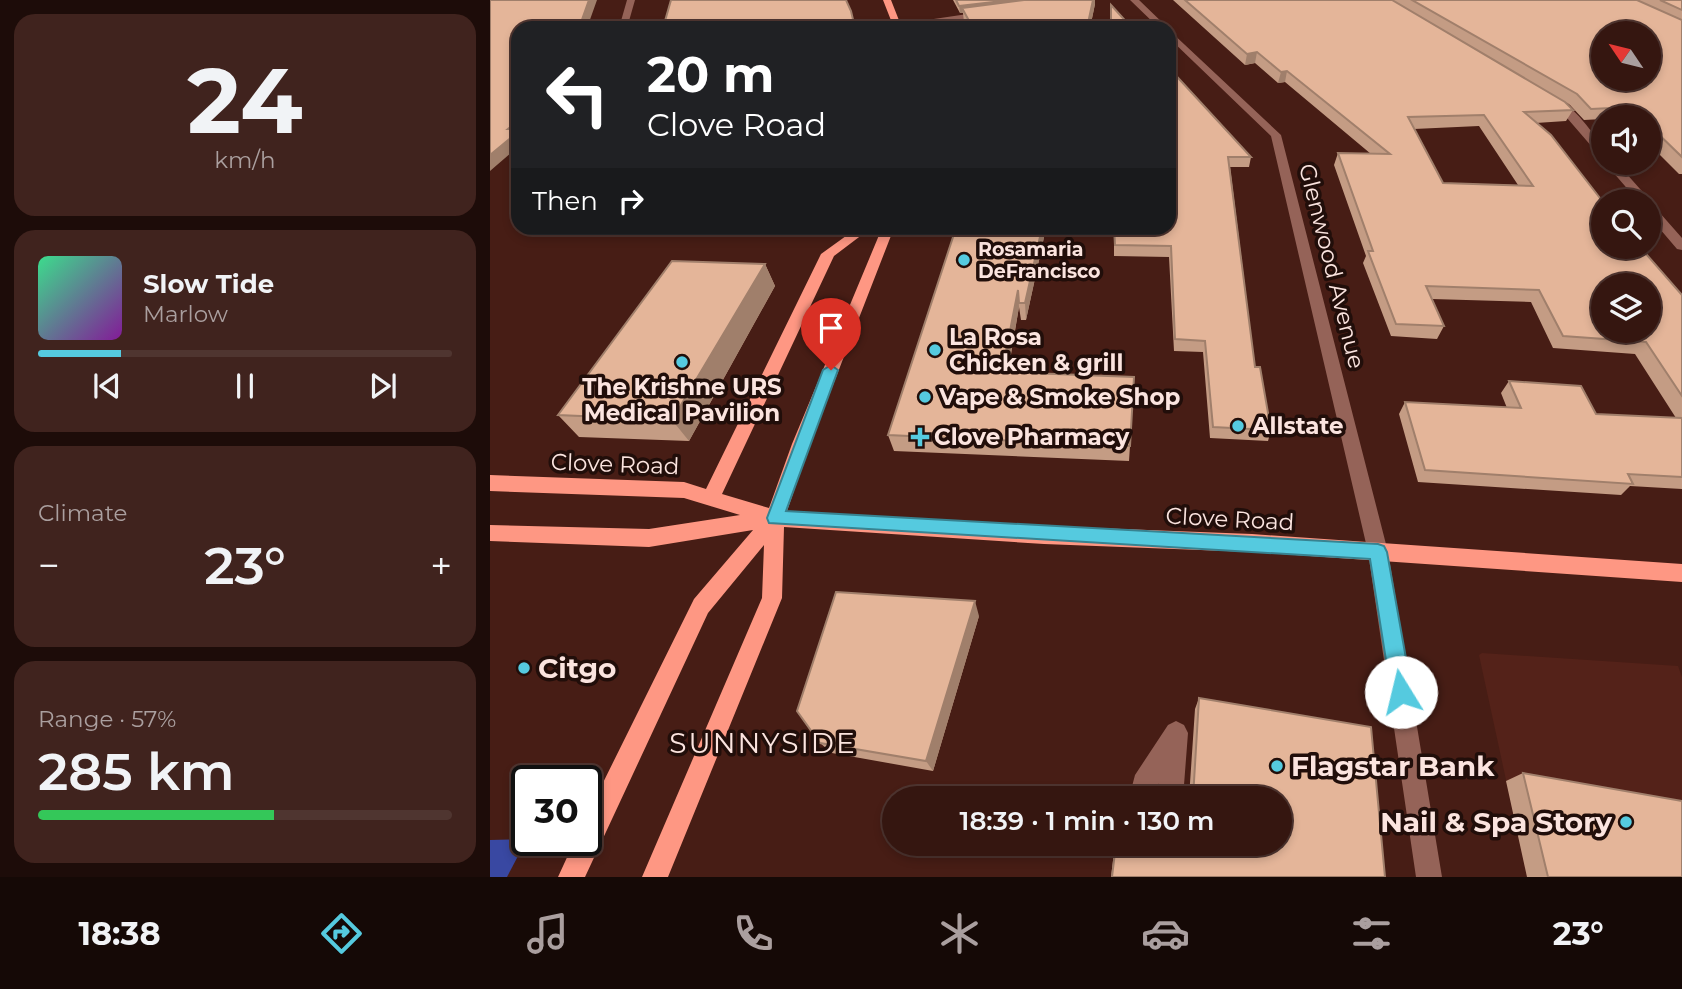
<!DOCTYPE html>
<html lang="en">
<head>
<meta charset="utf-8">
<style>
  body { margin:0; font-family:Montserrat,sans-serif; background:#40231e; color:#f1f3f6; height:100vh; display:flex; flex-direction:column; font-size:26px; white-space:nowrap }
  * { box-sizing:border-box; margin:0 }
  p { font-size:23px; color:#aa9f9f }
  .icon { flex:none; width:38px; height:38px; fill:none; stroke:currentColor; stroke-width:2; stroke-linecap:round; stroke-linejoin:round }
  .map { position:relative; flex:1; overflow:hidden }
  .drawer { display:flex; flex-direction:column; gap:14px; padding:14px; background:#1d0c09; width:490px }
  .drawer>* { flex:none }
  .hud { position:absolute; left:21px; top:21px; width:665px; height:214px; border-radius:21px; box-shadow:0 4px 10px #0003,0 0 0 2px #4f3530; background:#202124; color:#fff; overflow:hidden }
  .needle { width:46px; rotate:305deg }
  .buttons { position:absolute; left:1101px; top:21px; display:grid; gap:14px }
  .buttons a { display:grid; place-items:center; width:70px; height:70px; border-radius:50%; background:#351610; box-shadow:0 4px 10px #0003,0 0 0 2px #4f3530; font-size:35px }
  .speed { position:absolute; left:21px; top:765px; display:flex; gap:14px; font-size:35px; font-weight:700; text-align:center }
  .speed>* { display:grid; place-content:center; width:91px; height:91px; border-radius:50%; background:#351610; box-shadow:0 4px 10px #0003,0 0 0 2px #4f3530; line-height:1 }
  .speed .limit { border:4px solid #111; border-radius:10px; background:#fff; color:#111 }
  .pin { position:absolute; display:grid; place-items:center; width:60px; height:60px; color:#fff; margin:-72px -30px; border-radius:50% 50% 50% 0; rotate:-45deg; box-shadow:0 0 7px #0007 }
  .pin .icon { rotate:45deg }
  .me { position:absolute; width:77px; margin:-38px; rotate:351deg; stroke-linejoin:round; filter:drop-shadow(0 0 5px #0008) }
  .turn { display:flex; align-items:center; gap:24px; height:147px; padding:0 21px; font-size:32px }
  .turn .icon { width:91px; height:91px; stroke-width:2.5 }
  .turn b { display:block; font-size:49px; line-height:60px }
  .then { display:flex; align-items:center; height:66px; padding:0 21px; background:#0003; gap:14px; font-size:26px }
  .big { font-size:52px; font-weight:600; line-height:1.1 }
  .drawer .widget { flex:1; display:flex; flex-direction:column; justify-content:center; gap:10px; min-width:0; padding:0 24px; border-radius:21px; background:#40231e }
  .drawer .dial { align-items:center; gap:0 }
  .dial b { font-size:91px; line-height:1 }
  .song { display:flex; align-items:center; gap:21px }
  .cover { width:84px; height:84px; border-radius:10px; background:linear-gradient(135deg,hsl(150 70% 55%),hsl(290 70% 35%)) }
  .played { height:7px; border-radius:4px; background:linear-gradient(90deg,#55cadf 20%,#4f3530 20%) }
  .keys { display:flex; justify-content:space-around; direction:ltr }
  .heat { display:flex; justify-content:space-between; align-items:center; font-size:38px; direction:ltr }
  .charge { height:10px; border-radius:5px; background:linear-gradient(90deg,#34c759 57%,#4f3530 0) }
  .trip { position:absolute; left:392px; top:786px; width:410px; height:70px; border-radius:35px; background:#351610; box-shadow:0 4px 10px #0003,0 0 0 2px #4f3530; font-weight:600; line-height:70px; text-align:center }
  .menu { display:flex; height:112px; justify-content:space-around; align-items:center; background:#150906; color:#aa9f9f }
  .menu .icon { width:49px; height:49px }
  .menu .current { color:#55cadf }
  .menu b { font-size:32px; color:#f1f3f6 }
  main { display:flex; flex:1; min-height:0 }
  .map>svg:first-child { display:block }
  .built { fill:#542219 }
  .green { fill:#3948a2 }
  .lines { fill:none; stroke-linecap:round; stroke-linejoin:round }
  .minor { fill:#956358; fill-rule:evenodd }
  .major { fill:#fe9783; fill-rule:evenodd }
  .wall { fill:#c49c84; fill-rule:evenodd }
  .shaded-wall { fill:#a07f6b }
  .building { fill:#e4b599; stroke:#a07f6b; stroke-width:2; fill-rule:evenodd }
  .route { fill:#55cadf; stroke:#378391; stroke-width:2 }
  .poi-dot { fill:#55cadf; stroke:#210e0a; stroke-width:2.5 }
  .labels { text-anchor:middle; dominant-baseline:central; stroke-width:7; stroke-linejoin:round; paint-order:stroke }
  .far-poi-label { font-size:19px; font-weight:bold; fill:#fbe4df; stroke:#210e0a; text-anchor:start }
  .street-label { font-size:23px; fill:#fbe4df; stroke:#210e0a }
  .poi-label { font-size:23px; font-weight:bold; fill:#fbe4df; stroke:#210e0a; text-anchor:start }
  .near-poi-label { font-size:28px; font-weight:bold; fill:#fbe4df; stroke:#210e0a; text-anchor:start }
  .near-neighbourhood-label { font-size:28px; letter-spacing:2px; fill:#fbe4df; stroke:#210e0a }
</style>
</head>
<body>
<main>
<section class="drawer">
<div class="widget dial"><b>24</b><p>km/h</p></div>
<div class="widget">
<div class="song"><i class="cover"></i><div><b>Slow Tide</b><p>Marlow</p></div></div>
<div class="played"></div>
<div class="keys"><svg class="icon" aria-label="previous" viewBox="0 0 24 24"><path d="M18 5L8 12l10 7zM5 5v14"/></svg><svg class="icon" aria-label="pause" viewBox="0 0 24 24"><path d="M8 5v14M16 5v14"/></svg><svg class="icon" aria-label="next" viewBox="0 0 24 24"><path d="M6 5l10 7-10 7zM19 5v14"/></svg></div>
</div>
<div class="widget"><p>Climate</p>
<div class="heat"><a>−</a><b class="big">23°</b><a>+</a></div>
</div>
<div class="widget"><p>Range · 57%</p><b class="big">285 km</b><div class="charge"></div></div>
</section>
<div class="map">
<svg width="1192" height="877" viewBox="0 0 1192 877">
  <rect width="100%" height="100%" fill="#471d15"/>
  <!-- built -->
  <path class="built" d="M992 653 1188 666 1192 677V877H1037L989 655Z"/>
  <!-- green -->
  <path class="green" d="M37 839 17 877H0V840Z"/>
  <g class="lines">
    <!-- minor -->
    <path class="minor" d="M137 0H145L137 28H129Z
      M640 0H649L678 28H669Z
      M498 11 501 16 407 28 403 25Z
      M679 30 791 135 898 552 952 877H926L878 552 781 136 679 38Z
      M1058 99C1080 97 1100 131 1113 146V156L1109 155 1071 111 1058 103Z
      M1115 163H1127L1158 198 1160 201 1159 203 1162 204 1192 238V250L1187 249 1158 215V201H1148Z
      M686 721 694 725 698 733 693 798H667L669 783 665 798H639L645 775 678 725Z"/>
    <!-- major -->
    <path class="major" d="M393 0H401L412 28H404Z
      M367 228H381L344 256 232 494 279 508 302 444 392 228H404L320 444 297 511 554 526 762 534 1192 564V582L762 552 554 544 294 527 292 598 178 877H152L272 598 274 545 218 613 95 877H68L85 840H96V817L204 599 263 530 159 547 0 541V525L159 529 250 515 194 498 0 491V475L194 482 216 489 331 254Z"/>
  </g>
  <!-- wall -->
  <path class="wall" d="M463 0H605V4L600 28H477L474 22 473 13H470Z
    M683 0H1192V174H1189L1158 143V117H1113V119L1094 120 1080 105 1076 102 1083 110 1076 121 1046 123 1113 247 1192 295V489L1140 486 1131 495 928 482 909 414 915 402 1017 408 1011 393 1019 381 1106 414 1186 418 1145 354 1063 348 1041 302 942 299 954 326 947 339 901 336 873 263 876 256 844 165 848 153 881 154 795 82 788 83 765 63 755 65ZM989 126 1028 185 953 183 924 129Z
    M679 68 761 157 759 167H740L765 367 781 430 778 441 720 438 713 352 684 351 679 257 624 256V228H679Z
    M466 228H556L536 320H531L529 307 518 372 640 446 639 461 404 451 398 435Z
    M275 264 285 286 199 441 89 437 68 415Z
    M489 616 443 771 342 753 330 743Z
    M709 698 895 877H621L625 844H789V798H699L705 709Z
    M1033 773 1192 877H1037L1016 781Z"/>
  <!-- shaded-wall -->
  <path class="shaded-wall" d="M99 0H107L97 28H89Z
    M521 0H583L472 8 473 13H470L469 6Z
    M603 0H605V4L600 28H597Z
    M767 52 765 63 755 65 757 54Z
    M797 71 795 82 788 83 791 72Z
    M28 121V147L0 171V155L18 129Z
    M552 228H556L536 320 535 303Z
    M275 264 285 286 199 441 182 420Z
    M528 290 529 307 515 388 512 372Z
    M485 601 489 616 443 771 436 761Z"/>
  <!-- building -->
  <path class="building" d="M0 0H99L89 28H28V106L26 108H28V121L18 129H28V132L0 155Z
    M181 0H356L361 11 365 28H173Z
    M466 0H521L469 6Z
    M534 0H603L597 28H483L472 8Z
    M695 0H902L1075 102 1083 110 1034 112 1061 135 1113 202V247H1150L1192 295V396L1156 342 1073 336 1049 290 936 286 954 326 906 324 878 251H883L848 153 900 154 797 71 791 72 767 52 757 54ZM994 115 1043 186 953 183 918 117ZM1113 285H1158V331H1113Z
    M922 0H1147L1192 20V157L1158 124V117H1152L1141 107 1101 109 1087 94ZM1113 33H1158V79H1113Z
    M1170 0H1192V10Z
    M621 5 642 28H621Z
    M679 68 761 157H738L765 367H770L781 430 723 427 715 341 685 339 681 246 625 245 624 228H679Z
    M466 228H552L535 303H529L528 290 512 372 644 377 640 446 398 435Z
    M182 261 275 264 182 420 68 415Z
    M1019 381 1091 386 1106 414 1192 418V477L1138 474 1143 484 935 470 915 402 1031 408Z
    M346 592 485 601 436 761 330 743 307 711Z
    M709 698 881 727 895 877H622L626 844H789V798H703Z
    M1033 773 1192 801V877H1058Z"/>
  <!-- route -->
  <path class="route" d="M341 365 348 370 296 511 888 544 894 546 897 552 922 692 919 699 911 702 904 699 901 692 880 559 279 523 277 518 333 370Z"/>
  <!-- markers -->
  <g class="poi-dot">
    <circle cx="474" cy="260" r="7"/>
    <circle cx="445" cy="350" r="7"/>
    <circle cx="192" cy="362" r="7"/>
    <circle cx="435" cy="397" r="7"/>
    <circle cx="748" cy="426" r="7"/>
    <path d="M426.5 426.5h7v7h7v7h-7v7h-7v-7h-7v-7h7z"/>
    <circle cx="34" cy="668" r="7"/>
    <circle cx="787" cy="766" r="7"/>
    <circle cx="1136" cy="822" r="7"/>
  </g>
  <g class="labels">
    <!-- far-poi labels -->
    <g class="far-poi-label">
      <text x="488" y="249">Rosamaria<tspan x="488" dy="22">DeFrancisco</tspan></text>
    </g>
    <!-- street labels -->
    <g class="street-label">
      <text transform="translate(842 266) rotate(76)">Glenwood Avenue</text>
      <text transform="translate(125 464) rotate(2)">Clove Road</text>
      <text transform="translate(740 519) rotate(3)">Clove Road</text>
    </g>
    <!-- poi labels -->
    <g class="poi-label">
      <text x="459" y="337">La Rosa<tspan x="459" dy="26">Chicken &amp; grill</tspan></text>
      <text x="192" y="387" text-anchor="middle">The Krishne URS<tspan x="192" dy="26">Medical Pavilion</tspan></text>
      <text x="449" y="397">Vape &amp; Smoke Shop</text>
      <text x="762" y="426">Allstate</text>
      <text x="444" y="437">Clove Pharmacy</text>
    </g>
    <!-- near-poi labels -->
    <g class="near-poi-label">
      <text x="48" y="668">Citgo</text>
      <text x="801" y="766">Flagstar Bank</text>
      <text x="1122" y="822" text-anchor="end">Nail &amp; Spa Story</text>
    </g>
    <!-- near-neighbourhood labels -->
    <g class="near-neighbourhood-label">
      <text x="273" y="743">SUNNYSIDE</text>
    </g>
  </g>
</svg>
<div class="buttons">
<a><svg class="needle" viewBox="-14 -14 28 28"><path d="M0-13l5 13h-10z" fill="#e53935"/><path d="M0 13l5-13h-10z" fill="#aa9f9f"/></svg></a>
<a><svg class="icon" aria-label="sound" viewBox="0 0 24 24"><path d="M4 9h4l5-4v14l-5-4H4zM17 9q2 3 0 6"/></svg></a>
<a><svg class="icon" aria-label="search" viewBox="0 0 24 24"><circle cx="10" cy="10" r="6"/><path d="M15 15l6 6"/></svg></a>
<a><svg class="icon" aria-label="layers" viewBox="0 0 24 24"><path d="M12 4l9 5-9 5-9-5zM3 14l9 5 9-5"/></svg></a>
</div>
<div class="speed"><div class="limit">30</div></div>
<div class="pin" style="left:341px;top:370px;background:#d93025"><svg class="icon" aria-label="arrive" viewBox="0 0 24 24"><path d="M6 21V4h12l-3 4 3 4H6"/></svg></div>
<svg class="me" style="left:911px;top:692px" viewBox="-20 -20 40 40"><circle r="19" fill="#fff"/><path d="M0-13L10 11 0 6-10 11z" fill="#55cadf"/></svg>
<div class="trip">18:39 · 1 min · 130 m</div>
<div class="hud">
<div class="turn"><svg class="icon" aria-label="left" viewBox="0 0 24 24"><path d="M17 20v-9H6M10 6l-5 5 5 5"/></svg><div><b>20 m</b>Clove Road</div></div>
<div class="then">Then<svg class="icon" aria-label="right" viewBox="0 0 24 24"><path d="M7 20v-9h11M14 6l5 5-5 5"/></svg></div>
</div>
</div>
</main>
<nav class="menu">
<b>18:38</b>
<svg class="icon current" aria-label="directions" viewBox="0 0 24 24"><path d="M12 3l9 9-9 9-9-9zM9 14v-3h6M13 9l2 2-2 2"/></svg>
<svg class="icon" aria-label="music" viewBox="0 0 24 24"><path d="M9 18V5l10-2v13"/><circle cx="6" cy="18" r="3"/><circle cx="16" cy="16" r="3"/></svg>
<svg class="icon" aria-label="phone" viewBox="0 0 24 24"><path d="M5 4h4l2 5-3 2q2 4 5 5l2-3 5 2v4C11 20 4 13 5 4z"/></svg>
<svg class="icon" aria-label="climate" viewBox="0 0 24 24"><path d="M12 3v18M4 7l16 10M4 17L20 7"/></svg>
<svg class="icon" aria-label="car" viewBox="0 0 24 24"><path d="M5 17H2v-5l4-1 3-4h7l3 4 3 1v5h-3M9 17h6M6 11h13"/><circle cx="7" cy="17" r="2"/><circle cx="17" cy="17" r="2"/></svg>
<svg class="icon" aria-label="filters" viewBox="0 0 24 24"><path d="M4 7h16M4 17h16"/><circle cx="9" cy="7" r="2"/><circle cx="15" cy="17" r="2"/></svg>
<b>23°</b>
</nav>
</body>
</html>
